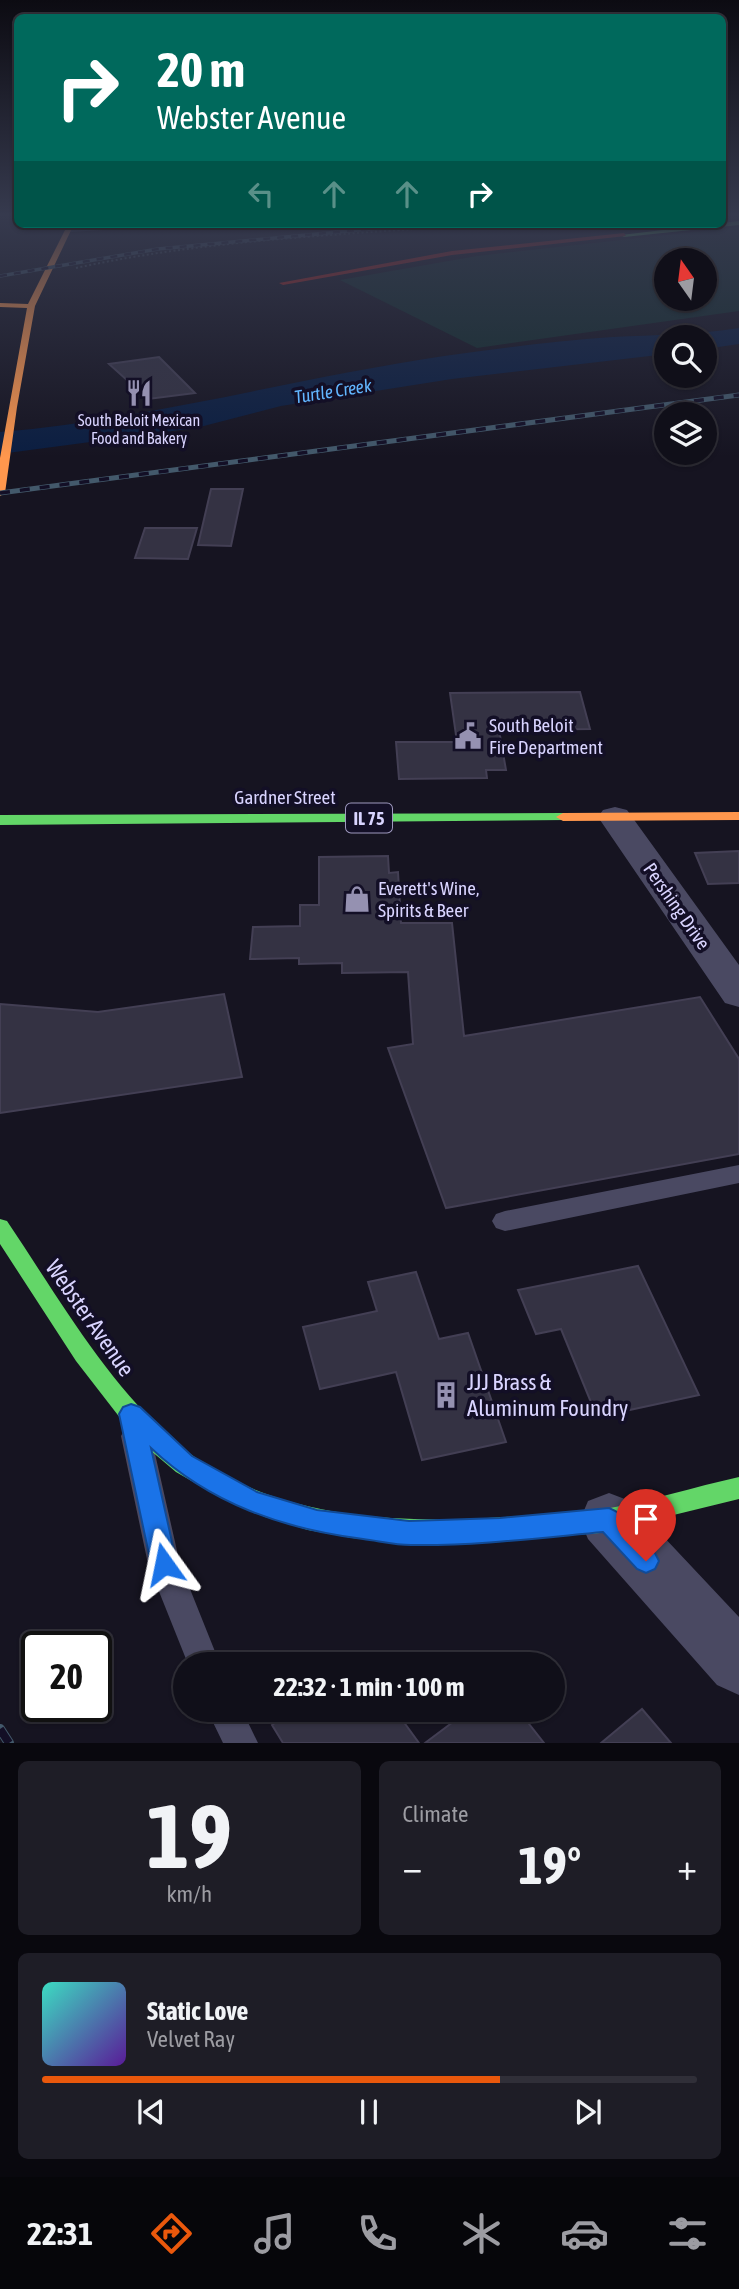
<!DOCTYPE html>
<html lang="en">
<head>
<meta charset="utf-8">
<style>
  body { margin:0; font-family:"Asap Condensed",sans-serif; background:#1e1d26; color:#f1f3f6; height:100vh; display:flex; flex-direction:column; font-size:26px; white-space:nowrap }
  * { box-sizing:border-box; margin:0 }
  p { font-size:23px; color:#9c9ca2 }
  .icon { flex:none; width:38px; height:38px; fill:none; stroke:currentColor; stroke-width:2; stroke-linecap:round; stroke-linejoin:round }
  .map { position:relative; height:1743px; overflow:hidden }
  .drawer { display:flex; flex-direction:column; gap:18px; padding:18px; background:#09080e; flex:1 }
  .drawer>* { flex:none }
  .hud { position:absolute; left:14px; top:14px; width:712px; height:214px; border-radius:10px; box-shadow:0 2px 5px #0004,0 0 0 2px #302f38; background:#00695c; color:#fff; overflow:hidden }
  .needle { width:46px; rotate:346deg }
  .controls { position:absolute; left:654px; top:248px; display:grid; gap:14px }
  .controls a { display:grid; place-items:center; width:63px; height:63px; border-radius:50%; background:#100f19; box-shadow:0 2px 5px #0004,0 0 0 2px #302f38; font-size:35px }
  .speed { position:absolute; left:21px; top:1631px; display:flex; gap:14px; font-size:35px; font-weight:700; text-align:center }
  .speed>* { display:grid; place-content:center; width:91px; height:91px; border-radius:50%; background:#100f19; box-shadow:0 2px 5px #0004,0 0 0 2px #302f38; line-height:1 }
  .speed .limit { border:4px solid #111; border-radius:10px; background:#fff; color:#111 }
  .pin { position:absolute; display:grid; place-items:center; width:60px; height:60px; color:#fff; margin:-72px -30px; border-radius:50% 50% 50% 0; rotate:-45deg; box-shadow:0 0 7px #0007 }
  .pin .icon { rotate:45deg }
  .me { position:absolute; width:77px; margin:-38px; rotate:348deg; stroke-linejoin:round; filter:drop-shadow(0 0 5px #0008) }
  .turn { display:flex; align-items:center; gap:24px; height:147px; padding:0 28px; font-size:32px }
  .turn .icon { width:91px; height:91px; stroke-width:2.5 }
  .turn b { display:block; font-size:49px; line-height:60px }
  .lanes { display:flex; align-items:center; height:66px; padding:0 28px; background:#0003; justify-content:center; gap:35px; direction:ltr }
  .lanes .off { opacity:.35 }
  .big { font-size:52px; font-weight:700; line-height:1.1 }
  .drawer .tile { flex:1; display:flex; flex-direction:column; justify-content:center; gap:10px; min-width:0; padding:0 24px; border-radius:10px; background:#1e1d26 }
  .drawer .dial { align-items:center; gap:0 }
  .dial b { font-size:91px; line-height:1 }
  .song { display:flex; align-items:center; gap:21px }
  .cover { width:84px; height:84px; border-radius:10px; background:linear-gradient(135deg,hsl(170 70% 55%),hsl(270 70% 35%)) }
  .played { height:7px; border-radius:4px; background:linear-gradient(90deg,#ea580c 70%,#302f38 70%) }
  .keys { display:flex; justify-content:space-around; direction:ltr }
  .heat { display:flex; justify-content:space-between; align-items:center; font-size:38px; direction:ltr }
  .drawer .tiles { flex:1; display:grid; gap:18px; grid-template-columns:1fr 1fr }
  .tile:last-child { grid-column:span 2 }
  .trip { position:absolute; left:173px; top:1652px; width:392px; height:70px; border-radius:35px; background:#100f19; box-shadow:0 2px 5px #0004,0 0 0 2px #302f38; font-weight:700; line-height:70px; text-align:center }
  .menu { display:flex; height:112px; justify-content:space-around; align-items:center; background:#06060a; color:#9c9ca2 }
  .menu .icon { width:49px; height:49px }
  .menu .selected { color:#ea580c }
  .menu b { font-size:32px; color:#f1f3f6 }
  .map>svg:first-child { display:block }
  .green { fill:#132c2d; fill-rule:evenodd }
  .water { fill:#0b1e41 }
  .building { fill:#343243; stroke:#433f54; stroke-width:2 }
  .lines { fill:none; stroke-linecap:round; stroke-linejoin:round }
  .path { stroke:#44505f; stroke-width:2; stroke-dasharray:2 2.5; stroke-linecap:butt }
  .lane { fill:#4a4962; fill-rule:evenodd }
  .street { fill:#4a4962; fill-rule:evenodd }
  .fast { fill:#63d668; fill-rule:evenodd }
  .slow { fill:#ff974d; fill-rule:evenodd }
  .jam { fill:#b3261e; fill-rule:evenodd }
  .rail-far2-casing { stroke:#43596b; stroke-width:3.5 }
  .rail-far1-casing { stroke:#43596b; stroke-width:5 }
  .rail-casing { stroke:#43596b; stroke-width:10 }
  .rail-far2 { stroke:#130f26; stroke-width:2.5; stroke-dasharray:7; stroke-linecap:butt }
  .rail-far1 { stroke:#130f26; stroke-width:3.5; stroke-dasharray:10; stroke-linecap:butt }
  .rail { stroke:#130f26; stroke-width:8; stroke-dasharray:24; stroke-linecap:butt }
  .route { fill:#1a73e8; stroke:#114b97; stroke-width:2 }
  .labels { text-anchor:middle; dominant-baseline:central; stroke-width:7; stroke-linejoin:round; paint-order:stroke }
  .far-poi-label { font-size:16px; fill:#d9d4ff; stroke:#130f26 }
  .far-water-label { font-size:18px; font-style:italic; fill:#62b6ff; stroke:#130f26 }
  .shield { fill:#130f26; stroke:#9e99be; stroke-width:2 }
  .shield-label { font-size:18px; font-weight:bold; fill:#d9d4ff }
  .poi-label { font-size:19px; fill:#d9d4ff; stroke:#130f26; text-anchor:start }
  .street-label { font-size:19px; fill:#d9d4ff; stroke:#130f26 }
  .near-street-label { font-size:23px; fill:#d9d4ff; stroke:#130f26 }
  .near-poi-label { font-size:23px; fill:#d9d4ff; stroke:#130f26; text-anchor:start }
</style>
</head>
<body>
<div class="map">
<svg width="739" height="1743" viewBox="0 0 739 1743">
  <rect width="100%" height="100%" fill="#161421"/>
  <!-- green -->
  <path class="green" d="M739 227V311L477 348 340 280 477 256ZM667 261H705V299H667Z"/>
  <!-- water -->
  <path class="water" d="M739 328V344L705 349V338H667V354L452 379 281 406 196 428 0 454V432C150 419 295 378 444 356 500 348 556 341 612 337 655 335 697 335 739 328Z"/>
  <!-- building -->
  <path class="building" d="M159 357 195 393 148 399 109 364Z
    M211 489H243L231 546 198 545Z
    M145 528H197L188 559 135 558Z
    M580 692 590 729 499 730 506 770H486L487 778 399 779 396 742H457L450 693Z
    M739 851V883L708 884 695 853Z
    M388 856 389 873 398 872 401 923H452L464 1036 700 997 739 1059V1154L446 1208 388 1048 413 1044 408 972 342 973V963L299 964V958L250 959 253 927 300 926V905H319V857Z
    M224 994 242 1077 0 1113V1004L98 1012Z
    M638 1266 699 1395 597 1417 561 1329 536 1334 518 1290Z
    M416 1272 439 1339 468 1333 506 1442 422 1460 396 1372 320 1389 303 1327 377 1311 368 1282Z
    M642 1709 671 1743H601Z
    M294 1710H395L419 1743H283L272 1725Z
    M469 1710H518L544 1743H425Z"/>
  <g class="lines">
    <!-- path -->
    <path class="path" d="M76 268C208 239 346 235 481 224"/>
    <!-- lane -->
    <path class="lane" d="M739 1165V1183L505 1231 496 1228 492 1221 496 1214 505 1211Z
      M136 1423 146 1427 151 1436 180 1564 220 1664H188L148 1564 121 1436 126 1427Z
      M207 1710H242L258 1743H223Z"/>
    <!-- street -->
    <path class="street" d="M64 224H128L120 229 70 232 65 230 62 227Z
      M615 807 627 810 739 965V1007L725 1003 598 817 603 810Z
      M609 1493 630 1501 739 1617V1695L717 1685 588 1539 580 1520 588 1501Z"/>
    <!-- fast -->
    <path class="fast" d="M739 221V225L624 237 621 235Z
      M563 813 570 817 568 820 0 825V815Z
      M0 1219 7 1221C56 1294 101 1373 165 1433 260 1522 399 1525 521 1516 549 1514 577 1514 605 1509 650 1501 694 1487 739 1477V1499L600 1533 486 1542H396L352 1538 308 1530 265 1517 216 1495 176 1472 150 1450 124 1423 76 1361 0 1244Z"/>
    <!-- slow -->
    <path class="slow" d="M68 224H74L35 306 17 407 5 493 0 496V458L27 308 0 307V303L28 304Z
      M739 812V820L563 821 556 817 563 813Z"/>
    <!-- jam -->
    <path class="jam" d="M624 233 626 236 452 255 283 285 279 283 452 251Z"/>
    <defs>
      <path id="rail-far2" d="M0 276 158 249 422 224"/>
      <path id="rail-far1" d="M0 493 739 395"/>
      <path id="rail" d="M0 1729 9 1743"/>
    </defs>
    <!-- rail-far2 casing -->
    <use href="#rail-far2" class="rail-far2-casing"/>
    <!-- rail-far1 casing -->
    <use href="#rail-far1" class="rail-far1-casing"/>
    <!-- rail casing -->
    <use href="#rail" class="rail-casing"/>
    <!-- rail-far2 -->
    <use href="#rail-far2" class="rail-far2"/>
    <!-- rail-far1 -->
    <use href="#rail-far1" class="rail-far1"/>
    <!-- rail -->
    <use href="#rail" class="rail"/>
  </g>
  <!-- sky -->
  <linearGradient id="sky" x2="0" y2="1"><stop stop-color="#0c0b12"/><stop offset="0.47" stop-color="#363a4e"/><stop offset="1" stop-color="#363a4e" stop-opacity="0"/></linearGradient>
  <rect width="739" height="457" fill="url(#sky)"/>
  <!-- route -->
  <path class="route" d="M131 1404 140 1407 192 1456 257 1492 317 1510 409 1521 500 1518 609 1508C627 1515 651 1543 659 1561L655 1569 646 1573 637 1569 603 1532C539 1538 475 1546 411 1545 395 1545 379 1541 363 1539 284 1529 210 1504 151 1448L177 1564 173 1573 164 1577 155 1573 151 1564 119 1414 123 1407Z"/>
  <!-- icons -->
  <defs>
    <symbol id="restaurant-bare" viewBox="-9 -9 18 18"><path d="M-5-6h1v4h1v-4h1v4h1v-4h1v5L-1.5 .5V6h-2V.5L-5-1ZM5-6V6H3V1.5H1.5Q1.5-4 5-6Z" fill="#9591b1" stroke="#130f26" stroke-width="2.5" paint-order="stroke"/></symbol>
    <symbol id="civic-bare" viewBox="-9 -9 18 18"><path d="M-.6-6.5H3V-4.5H.6V-3L4-1V1h2V6H-6V1h2V-1L-.6-3ZM-1.2 2.5V6h2.4V2.5Z" fill="#9591b1" stroke="#130f26" stroke-width="2.5" paint-order="stroke"/></symbol>
    <symbol id="shop-bare" viewBox="-9 -9 18 18"><path d="M-5-2.5h2.3a2.7 3.5 0 0 1 5.4 0H5L5.5 6h-11ZM-1.5-2.5h3a1.5 2.3 0 0 0-3 0Z" fill="#9591b1" stroke="#130f26" stroke-width="2.5" paint-order="stroke"/></symbol>
    <symbol id="building-bare" viewBox="-9 -9 18 18"><path d="M-4-6H4V6H1V3H-1V6H-4ZM-2.5-4.3h1.7v1.8h-1.7ZM.8-4.3h1.7v1.8H.8ZM-2.5-1h1.7V.8h-1.7ZM.8-1h1.7V.8H.8Z" fill="#9591b1" stroke="#130f26" stroke-width="2.5" paint-order="stroke"/></symbol>
  </defs>
  <g fill-rule="evenodd">
    <use href="#restaurant-bare" x="120" y="374" width="38" height="38"/>
    <use href="#civic-bare" x="449" y="717" width="38" height="38"/>
    <use href="#shop-bare" x="338" y="880" width="38" height="38"/>
    <use href="#building-bare" x="427" y="1376" width="38" height="38"/>
  </g>
  <g class="labels">
    <!-- far-poi labels -->
    <g class="far-poi-label">
      <text x="139" y="420">South Beloit Mexican<tspan x="139" dy="18">Food and Bakery</tspan></text>
    </g>
    <!-- far-water labels -->
    <g class="far-water-label">
      <text transform="translate(333 391) rotate(-9)">Turtle Creek</text>
    </g>
    <!-- shield labels -->
    <rect class="shield" x="346" y="803.5" width="46" height="29" rx="5"/>
    <g class="shield-label">
      <text x="369" y="818">IL 75</text>
    </g>
    <!-- poi labels -->
    <g class="poi-label">
      <text x="489" y="725">South Beloit<tspan x="489" dy="22">Fire Department</tspan></text>
      <text x="378" y="888">Everett's Wine,<tspan x="378" dy="22">Spirits &amp; Beer</tspan></text>
    </g>
    <!-- street labels -->
    <g class="street-label">
      <text x="285" y="797">Gardner Street</text>
      <text transform="translate(677 906) rotate(55)">Pershing Drive</text>
    </g>
    <!-- near-street labels -->
    <g class="near-street-label">
      <text transform="translate(90 1318) rotate(55)">Webster Avenue</text>
    </g>
    <!-- near-poi labels -->
    <g class="near-poi-label">
      <text x="467" y="1382">JJJ Brass &amp;<tspan x="467" dy="26">Aluminum Foundry</tspan></text>
    </g>
  </g>
</svg>
<div class="controls">
<a><svg class="needle" viewBox="-14 -14 28 28"><path d="M0-13l5 13h-10z" fill="#e53935"/><path d="M0 13l5-13h-10z" fill="#9c9ca2"/></svg></a>
<a><svg class="icon" aria-label="search" viewBox="0 0 24 24"><circle cx="10" cy="10" r="6"/><path d="M15 15l6 6"/></svg></a>
<a><svg class="icon" aria-label="layers" viewBox="0 0 24 24"><path d="M12 4l9 5-9 5-9-5zM3 14l9 5 9-5"/></svg></a>
</div>
<div class="speed"><div class="limit">20</div></div>
<div class="pin" style="left:646px;top:1561px;background:#d93025"><svg class="icon" aria-label="arrive" viewBox="0 0 24 24"><path d="M6 21V4h12l-3 4 3 4H6"/></svg></div>
<svg class="me" style="left:164px;top:1564px" viewBox="-20 -20 40 40"><path d="M0-17L14 15 0 8-14 15z" fill="#1a73e8" stroke="#fff" stroke-width="4"/></svg>
<div class="trip">22:32 · 1 min · 100 m</div>
<div class="hud">
<div class="turn"><svg class="icon" aria-label="right" viewBox="0 0 24 24"><path d="M7 20v-9h11M14 6l5 5-5 5"/></svg><div><b>20 m</b>Webster Avenue</div></div>
<div class="lanes"><svg class="icon off" aria-label="left" viewBox="0 0 24 24"><path d="M17 20v-9H6M10 6l-5 5 5 5"/></svg><svg class="icon off" aria-label="ahead" viewBox="0 0 24 24"><path d="M12 20V5M6 11l6-6 6 6"/></svg><svg class="icon off" aria-label="ahead" viewBox="0 0 24 24"><path d="M12 20V5M6 11l6-6 6 6"/></svg><svg class="icon" aria-label="right" viewBox="0 0 24 24"><path d="M7 20v-9h11M14 6l5 5-5 5"/></svg></div>
</div>
</div>
<section class="drawer">
<div class="tiles">
<div class="tile dial"><b>19</b><p>km/h</p></div>
<div class="tile"><p>Climate</p>
<div class="heat"><a>−</a><b class="big">19°</b><a>+</a></div>
</div>
<div class="tile">
<div class="song"><i class="cover"></i><div><b>Static Love</b><p>Velvet Ray</p></div></div>
<div class="played"></div>
<div class="keys"><svg class="icon" aria-label="previous" viewBox="0 0 24 24"><path d="M18 5L8 12l10 7zM5 5v14"/></svg><svg class="icon" aria-label="pause" viewBox="0 0 24 24"><path d="M8 5v14M16 5v14"/></svg><svg class="icon" aria-label="next" viewBox="0 0 24 24"><path d="M6 5l10 7-10 7zM19 5v14"/></svg></div>
</div>
</div>
</section>
<nav class="menu">
<b>22:31</b>
<svg class="icon selected" aria-label="directions" viewBox="0 0 24 24"><path d="M12 3l9 9-9 9-9-9zM9 14v-3h6M13 9l2 2-2 2"/></svg>
<svg class="icon" aria-label="music" viewBox="0 0 24 24"><path d="M9 18V5l10-2v13"/><circle cx="6" cy="18" r="3"/><circle cx="16" cy="16" r="3"/></svg>
<svg class="icon" aria-label="phone" viewBox="0 0 24 24"><path d="M5 4h4l2 5-3 2q2 4 5 5l2-3 5 2v4C11 20 4 13 5 4z"/></svg>
<svg class="icon" aria-label="climate" viewBox="0 0 24 24"><path d="M12 3v18M4 7l16 10M4 17L20 7"/></svg>
<svg class="icon" aria-label="car" viewBox="0 0 24 24"><path d="M5 17H2v-5l4-1 3-4h7l3 4 3 1v5h-3M9 17h6M6 11h13"/><circle cx="7" cy="17" r="2"/><circle cx="17" cy="17" r="2"/></svg>
<svg class="icon" aria-label="filters" viewBox="0 0 24 24"><path d="M4 7h16M4 17h16"/><circle cx="9" cy="7" r="2"/><circle cx="15" cy="17" r="2"/></svg>
</nav>
</body>
</html>
